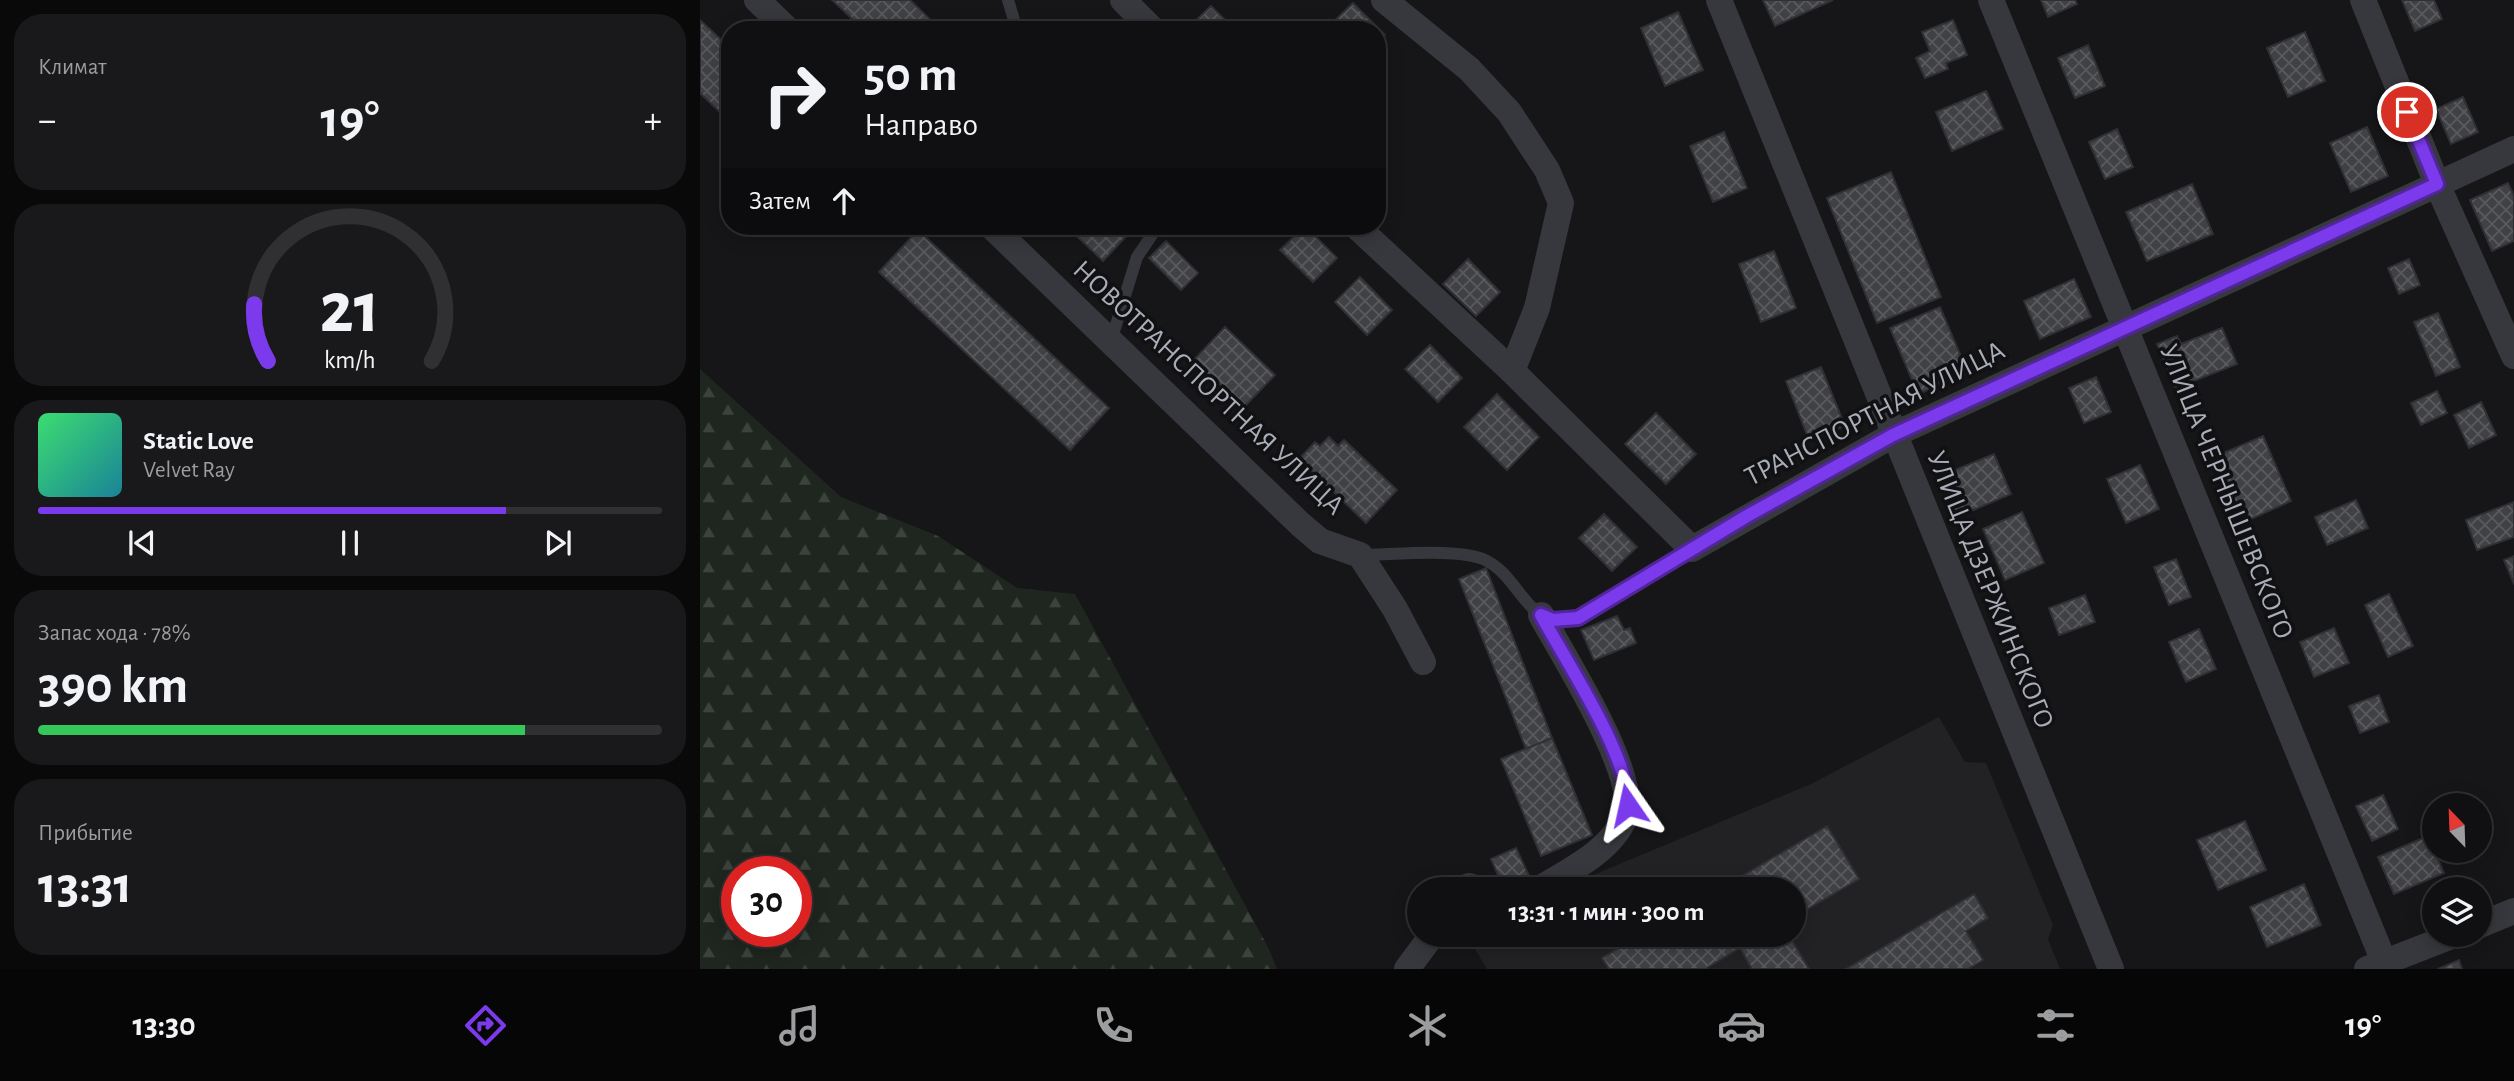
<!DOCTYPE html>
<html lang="ru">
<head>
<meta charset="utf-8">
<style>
  body { margin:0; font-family:"Alegreya Sans",sans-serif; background:#19191b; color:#f1f3f6; height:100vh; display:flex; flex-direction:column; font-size:26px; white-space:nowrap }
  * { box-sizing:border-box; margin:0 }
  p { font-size:23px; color:#9c9d9f }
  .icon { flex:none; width:38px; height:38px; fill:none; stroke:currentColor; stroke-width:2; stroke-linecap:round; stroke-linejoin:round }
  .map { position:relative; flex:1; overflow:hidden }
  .panel { display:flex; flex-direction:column; gap:14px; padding:14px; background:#09090a; width:700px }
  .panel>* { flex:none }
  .hud { position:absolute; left:21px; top:21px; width:665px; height:214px; border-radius:28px; box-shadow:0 4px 18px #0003,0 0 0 2px #303032; background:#101012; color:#f1f3f6; overflow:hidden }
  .needle { width:46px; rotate:337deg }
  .buttons { position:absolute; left:1722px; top:793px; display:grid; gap:14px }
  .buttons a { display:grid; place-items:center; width:70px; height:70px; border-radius:50%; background:#101012; box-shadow:0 4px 18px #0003,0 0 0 2px #303032; font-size:35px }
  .speed { position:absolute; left:21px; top:856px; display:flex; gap:14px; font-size:35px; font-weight:700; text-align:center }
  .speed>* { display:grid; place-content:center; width:91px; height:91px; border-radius:50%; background:#101012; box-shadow:0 4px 18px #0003,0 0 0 2px #303032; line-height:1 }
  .speed .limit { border:10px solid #d22; background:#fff; color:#111 }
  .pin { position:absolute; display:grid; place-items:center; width:60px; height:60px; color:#fff; margin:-30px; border:4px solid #fff; border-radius:50%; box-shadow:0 2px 7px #0007 }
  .me { position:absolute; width:77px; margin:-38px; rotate:349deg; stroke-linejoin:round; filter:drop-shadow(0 0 5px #0008) }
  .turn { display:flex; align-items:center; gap:24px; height:147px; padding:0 28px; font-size:32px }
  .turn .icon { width:91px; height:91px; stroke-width:2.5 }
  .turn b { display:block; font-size:49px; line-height:60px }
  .then { display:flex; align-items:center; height:66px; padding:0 28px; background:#0003; gap:14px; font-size:26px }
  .big { font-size:52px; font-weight:700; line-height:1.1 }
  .panel .widget { flex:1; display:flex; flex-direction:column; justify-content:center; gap:10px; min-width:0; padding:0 24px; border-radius:28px; background:#19191b }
  .panel .dial { align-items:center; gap:0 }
  .dial svg { height:182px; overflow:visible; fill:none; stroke:#303032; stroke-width:7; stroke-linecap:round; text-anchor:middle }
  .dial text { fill:#f1f3f6; stroke:none }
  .song { display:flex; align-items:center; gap:21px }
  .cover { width:84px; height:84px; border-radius:10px; background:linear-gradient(135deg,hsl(140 70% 55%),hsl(190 70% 35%)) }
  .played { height:7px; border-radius:4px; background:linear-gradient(90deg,#7c3aed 75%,#303032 75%) }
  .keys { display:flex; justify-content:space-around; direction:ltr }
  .heat { display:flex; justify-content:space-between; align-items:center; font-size:38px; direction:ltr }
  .charge { height:10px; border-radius:5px; background:linear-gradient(90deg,#34c759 78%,#303032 0) }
  .trip { position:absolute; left:707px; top:877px; width:399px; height:70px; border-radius:35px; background:#101012; box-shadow:0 4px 18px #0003,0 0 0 2px #303032; font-weight:700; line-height:70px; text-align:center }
  .tab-bar { display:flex; height:112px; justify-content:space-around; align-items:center; background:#060607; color:#9c9d9f }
  .tab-bar .icon { width:49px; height:49px }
  .tab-bar .current { color:#7c3aed }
  .tab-bar b { font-size:32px; color:#f1f3f6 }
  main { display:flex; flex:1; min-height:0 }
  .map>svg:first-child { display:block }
  .built { fill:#222225 }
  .forest { fill:url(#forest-firs); fill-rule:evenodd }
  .building { fill:url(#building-cross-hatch); stroke:#303034; stroke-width:2 }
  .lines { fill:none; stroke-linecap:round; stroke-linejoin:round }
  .service { stroke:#37383d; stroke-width:12 }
  .minor { stroke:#37383d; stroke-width:26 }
  .route-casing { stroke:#51269a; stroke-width:18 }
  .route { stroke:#7c3aed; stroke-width:12 }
  .labels { text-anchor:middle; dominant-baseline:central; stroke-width:7; stroke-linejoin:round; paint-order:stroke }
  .street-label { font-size:28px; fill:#a8adb8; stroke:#111113 }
</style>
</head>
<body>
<main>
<section class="panel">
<div class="widget"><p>Климат</p>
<div class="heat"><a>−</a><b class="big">19°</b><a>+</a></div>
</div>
<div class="widget dial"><svg viewBox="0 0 100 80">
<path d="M14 69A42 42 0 1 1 86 69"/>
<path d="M14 69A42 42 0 0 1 8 44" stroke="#7c3aed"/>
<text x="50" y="56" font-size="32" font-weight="700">21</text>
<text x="50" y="72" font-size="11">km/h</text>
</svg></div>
<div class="widget">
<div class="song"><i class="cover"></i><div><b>Static Love</b><p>Velvet Ray</p></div></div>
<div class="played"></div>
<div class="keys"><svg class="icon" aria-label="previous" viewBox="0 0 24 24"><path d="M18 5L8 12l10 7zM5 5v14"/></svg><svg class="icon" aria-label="pause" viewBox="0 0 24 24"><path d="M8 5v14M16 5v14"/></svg><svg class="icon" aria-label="next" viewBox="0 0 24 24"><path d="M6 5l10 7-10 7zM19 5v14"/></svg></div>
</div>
<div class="widget"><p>Запас хода · 78%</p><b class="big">390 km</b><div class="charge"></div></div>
<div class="widget"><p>Прибытие</p><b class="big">13:31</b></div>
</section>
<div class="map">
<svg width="1814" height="969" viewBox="0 0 1814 969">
  <defs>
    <pattern id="forest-firs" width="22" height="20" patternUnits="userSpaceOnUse" patternTransform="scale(1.75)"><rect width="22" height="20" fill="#1e261f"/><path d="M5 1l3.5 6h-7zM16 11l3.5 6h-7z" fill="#3c433d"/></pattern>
    <pattern id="building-cross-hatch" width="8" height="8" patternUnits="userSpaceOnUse" patternTransform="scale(1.75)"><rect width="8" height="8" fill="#404145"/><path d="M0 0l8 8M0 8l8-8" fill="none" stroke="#595a5e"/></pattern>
  </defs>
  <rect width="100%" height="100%" fill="#161618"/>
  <!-- built -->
  <path class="built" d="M1239 717 1265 762 1286 763 1353 925 1348 939 1360 969H787L774 947 798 934H1094V889H872L874 883 1111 784Z"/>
  <!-- forest -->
  <path class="forest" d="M0 369 141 497 238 536 317 588 375 594 568 947 577 969H0ZM37 872H96V931H37Z"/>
  <!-- building -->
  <path class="building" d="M132 0H210L241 30H164Z
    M1063 0H1133L1075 26Z
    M1341 0H1375L1377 4 1348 17Z
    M1702 0H1734L1742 19 1715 31Z
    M653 3 685 35 677 43V30H631L628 27Z
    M511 6 535 30H486Z
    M978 12 1003 70 965 86 941 28Z
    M0 20 30 48V122L0 93Z
    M1253 20 1267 55 1246 63 1248 69 1225 78 1216 58 1230 51 1222 32Z
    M1605 32 1625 81 1588 97 1567 48Z
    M1388 45 1405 86 1375 98 1358 58Z
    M1286 91 1303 129 1252 151 1236 112Z
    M1763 97 1778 132 1751 144 1736 109Z
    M1667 127 1688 176 1651 192 1630 143Z
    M1417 129 1433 167 1405 179 1389 142Z
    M1024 132 1047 188 1013 202 990 146Z
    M1191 172 1241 297 1177 323 1127 198Z
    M1808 183 1814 196V241L1792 251 1770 200Z
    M1492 184 1513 234 1447 261 1426 212Z
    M366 226H436L403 261Z
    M605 226 637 258 613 282 580 250Z
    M218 230 409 408 370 450 179 272Z
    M466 241 498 273 481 290 449 258Z
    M1074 251 1096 308 1061 322 1039 264Z
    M768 259 800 292 776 316 743 284Z
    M1709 259 1720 285 1699 294 1688 268Z
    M660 277 692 310 667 335 635 302Z
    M1374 279 1391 317 1340 339 1324 301Z
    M1240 307 1268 373 1218 394 1190 328Z
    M1738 313 1760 367 1736 376 1714 322Z
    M525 327 575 375 542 409 492 362Z
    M1522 328 1537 364 1476 388 1457 344 1477 336 1481 344Z
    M730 345 762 378 738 402 705 369Z
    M1121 367 1145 426 1109 440 1086 381Z
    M1396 377 1411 412 1384 423 1369 388Z
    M1737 391 1747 413 1721 425 1711 403Z
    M797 394 839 437 807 470 764 427Z
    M1781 402 1796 435 1769 448 1754 415Z
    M956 413 996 454 966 484 925 444Z
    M1563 436 1591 501 1542 523 1514 457Z
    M629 437 638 446 644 440 697 490 666 523 599 459 615 442 620 446Z
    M1294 454 1311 494 1257 517 1240 476Z
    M1440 465 1459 509 1426 523 1407 479Z
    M1656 500 1668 528 1627 545 1615 517Z
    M1814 502V537L1777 550 1766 520Z
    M1322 512 1344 563 1305 580 1283 529Z
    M904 514 937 547 912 571 879 538Z
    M1814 556V584L1804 560Z
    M1476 559 1491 597 1469 605 1454 567Z
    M786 568 852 738 826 749 759 579Z
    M1689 594 1713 646 1688 657 1665 605Z
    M1385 595 1395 622 1359 635 1349 608Z
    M917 616 924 630 930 628 936 643 894 660 881 630Z
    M1634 628 1649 663 1614 677 1600 642Z
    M1499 629 1516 669 1486 682 1469 642Z
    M1679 695 1689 722 1660 733 1649 706Z
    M852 738 892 835 841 856 801 759Z
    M1683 795 1698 829 1672 841 1656 806Z
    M1545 821 1566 870 1518 890 1497 840Z
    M1127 826 1159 879 1094 917V889H1020Z
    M1728 836 1744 873 1694 894 1678 857Z
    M816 848 831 880 804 889 791 859Z
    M1604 884 1621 925 1567 947 1550 907Z
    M1274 894 1288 918 1266 931 1283 960 1268 969H1146Z
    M943 934H1088L1109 969H1052L1040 948 1005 969H909L902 958Z
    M1759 960 1762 969H1738Z"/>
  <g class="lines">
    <!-- service -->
    <path class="service" d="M308 0 317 30
      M411 341 437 257 458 226
      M660 555C691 555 756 548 783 559 809 570 819 599 840 615 872 639 962 567 992 549"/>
    <!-- minor -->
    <path class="minor" d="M57 0 88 30
      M423 0 453 30
      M684 0 769 69 809 112 847 170 861 203 837 308 812 371
      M1019 0 1411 969
      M1291 0 1687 969
      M1663 0 1737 184 1814 356
      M291 226 600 524 620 541 660 555 695 609 723 662
      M656 226 812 371 992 549 1193 435 1814 149
      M760 889 769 886 780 889
      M839 889C869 871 911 851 925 817 941 777 862 654 841 615
      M1780 925 1814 911
      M707 969 733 934
      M1667 969 1757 934"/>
  </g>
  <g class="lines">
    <defs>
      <path id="route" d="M928 805C930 757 865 660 841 615L853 620 878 618 1047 516 1193 435 1737 184 1707 112"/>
    </defs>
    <!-- route casing -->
    <use href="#route" class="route-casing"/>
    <!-- route -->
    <use href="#route" class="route"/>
  </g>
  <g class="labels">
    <!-- street labels -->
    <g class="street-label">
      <text transform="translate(508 388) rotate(43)">НОВОТРАНСПОРТНАЯ УЛИЦА</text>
      <text transform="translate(1175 414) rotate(-27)">ТРАНСПОРТНАЯ УЛИЦА</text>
      <text transform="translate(1526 492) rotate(68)">УЛИЦА ЧЕРНЫШЕВСКОГО</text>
      <text transform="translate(1290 590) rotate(68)">УЛИЦА ДЗЕРЖИНСКОГО</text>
    </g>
  </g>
</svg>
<div class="buttons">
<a><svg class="needle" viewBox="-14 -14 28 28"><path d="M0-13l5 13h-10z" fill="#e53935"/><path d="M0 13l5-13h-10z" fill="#9c9d9f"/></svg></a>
<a><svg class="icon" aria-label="layers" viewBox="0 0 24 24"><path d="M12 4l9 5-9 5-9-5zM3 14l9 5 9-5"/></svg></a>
</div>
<div class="speed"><div class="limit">30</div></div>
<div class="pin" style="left:1707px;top:112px;background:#d93025"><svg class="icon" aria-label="arrive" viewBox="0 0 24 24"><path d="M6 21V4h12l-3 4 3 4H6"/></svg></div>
<svg class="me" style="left:928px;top:805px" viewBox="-20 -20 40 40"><path d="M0-17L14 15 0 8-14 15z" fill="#7c3aed" stroke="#fff" stroke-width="4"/></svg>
<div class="trip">13:31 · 1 мин · 300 m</div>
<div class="hud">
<div class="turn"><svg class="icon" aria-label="right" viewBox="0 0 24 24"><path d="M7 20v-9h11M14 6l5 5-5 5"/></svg><div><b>50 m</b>Направо</div></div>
<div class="then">Затем<svg class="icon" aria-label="ahead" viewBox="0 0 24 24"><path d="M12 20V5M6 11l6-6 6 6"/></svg></div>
</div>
</div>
</main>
<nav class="tab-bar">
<b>13:30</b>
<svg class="icon current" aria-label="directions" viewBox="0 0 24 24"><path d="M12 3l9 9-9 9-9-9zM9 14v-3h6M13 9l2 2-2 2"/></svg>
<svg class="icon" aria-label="music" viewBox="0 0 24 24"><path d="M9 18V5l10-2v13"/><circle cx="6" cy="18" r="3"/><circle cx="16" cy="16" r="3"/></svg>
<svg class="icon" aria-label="phone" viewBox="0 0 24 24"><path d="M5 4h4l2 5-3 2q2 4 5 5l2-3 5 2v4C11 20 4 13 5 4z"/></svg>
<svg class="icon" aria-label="climate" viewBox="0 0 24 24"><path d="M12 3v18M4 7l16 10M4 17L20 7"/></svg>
<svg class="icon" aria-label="car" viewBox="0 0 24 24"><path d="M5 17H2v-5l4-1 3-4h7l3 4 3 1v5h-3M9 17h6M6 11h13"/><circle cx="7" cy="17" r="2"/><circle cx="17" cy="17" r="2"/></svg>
<svg class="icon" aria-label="filters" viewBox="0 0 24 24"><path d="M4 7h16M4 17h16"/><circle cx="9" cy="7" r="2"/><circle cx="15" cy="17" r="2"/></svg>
<b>19°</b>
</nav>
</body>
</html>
